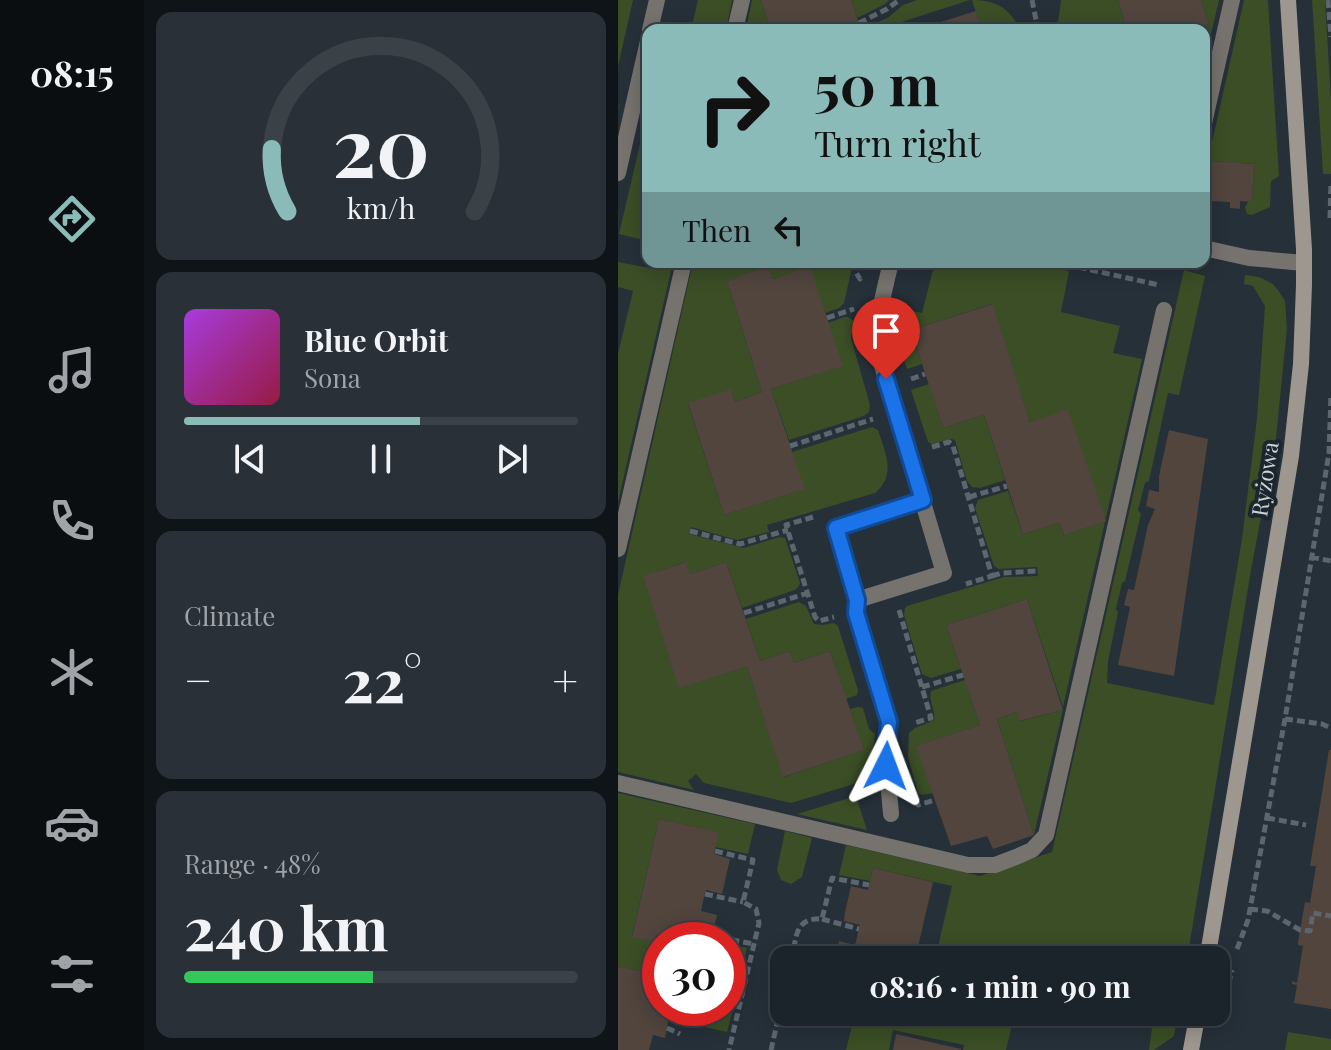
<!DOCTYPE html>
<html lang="en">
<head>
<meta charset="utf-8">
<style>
  body { margin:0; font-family:"Playfair Display",serif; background:#293037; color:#f1f3f6; height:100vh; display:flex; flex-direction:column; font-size:30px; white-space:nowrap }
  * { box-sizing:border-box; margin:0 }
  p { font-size:26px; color:#a0a4a9 }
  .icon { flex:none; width:44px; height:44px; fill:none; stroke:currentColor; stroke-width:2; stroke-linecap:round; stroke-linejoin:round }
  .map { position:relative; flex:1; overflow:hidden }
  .panel { display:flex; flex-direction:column; gap:12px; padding:12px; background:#0f1418; width:474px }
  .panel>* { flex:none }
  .banner { position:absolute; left:24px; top:24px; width:568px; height:244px; border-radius:16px; box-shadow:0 4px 20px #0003,0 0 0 2px #3a4147; background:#8bbbb9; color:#111; overflow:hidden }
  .speed { position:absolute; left:24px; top:922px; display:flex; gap:16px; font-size:40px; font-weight:700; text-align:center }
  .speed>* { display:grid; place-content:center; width:104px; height:104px; border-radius:50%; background:#1c242b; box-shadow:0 4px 20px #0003,0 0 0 2px #3a4147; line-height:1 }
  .speed .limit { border:12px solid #d22; background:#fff; color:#111 }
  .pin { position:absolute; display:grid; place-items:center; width:68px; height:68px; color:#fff; margin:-82px -34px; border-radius:50% 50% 50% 0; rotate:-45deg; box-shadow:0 0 8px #0007 }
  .pin .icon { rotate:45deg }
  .me { position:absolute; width:88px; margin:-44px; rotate:3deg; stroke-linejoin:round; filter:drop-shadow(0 0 6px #0008) }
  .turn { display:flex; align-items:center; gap:28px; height:168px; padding:0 40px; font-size:36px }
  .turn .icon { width:104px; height:104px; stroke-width:2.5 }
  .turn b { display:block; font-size:56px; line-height:68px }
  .then { display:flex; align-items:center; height:76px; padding:0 40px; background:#0003; gap:16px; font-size:30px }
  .big { font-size:60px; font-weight:700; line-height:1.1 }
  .panel .widget { flex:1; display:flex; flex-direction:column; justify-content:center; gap:12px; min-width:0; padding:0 28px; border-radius:16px; background:#293037 }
  .panel .dial { align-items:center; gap:0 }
  .dial svg { height:208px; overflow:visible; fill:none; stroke:#3a4147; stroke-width:7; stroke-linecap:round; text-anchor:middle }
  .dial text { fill:#f1f3f6; stroke:none }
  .song { display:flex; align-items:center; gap:24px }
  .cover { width:96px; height:96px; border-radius:12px; background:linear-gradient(135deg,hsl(280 70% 55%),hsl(340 70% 35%)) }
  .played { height:8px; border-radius:4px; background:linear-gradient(90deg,#8bbbb9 60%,#3a4147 60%) }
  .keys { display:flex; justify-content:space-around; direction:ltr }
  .heat { display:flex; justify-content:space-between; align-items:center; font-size:44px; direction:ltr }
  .charge { height:12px; border-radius:6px; background:linear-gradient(90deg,#34c759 48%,#3a4147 0) }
  .trip { position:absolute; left:152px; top:946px; width:460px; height:80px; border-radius:16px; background:#1c242b; box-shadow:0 4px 20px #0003,0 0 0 2px #3a4147; font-weight:700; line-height:80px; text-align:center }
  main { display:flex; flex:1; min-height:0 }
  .menu { display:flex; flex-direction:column; width:144px; justify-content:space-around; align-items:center; background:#0b0e11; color:#a0a4a9 }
  .menu .icon { width:56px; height:56px }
  .menu .selected { color:#8bbbb9 }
  .menu b { font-size:36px; color:#f1f3f6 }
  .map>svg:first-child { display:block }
  .green { fill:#3b4e26 }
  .building { fill:#51453e }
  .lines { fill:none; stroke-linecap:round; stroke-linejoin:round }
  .path { stroke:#5d666e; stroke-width:5; stroke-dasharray:8 4; stroke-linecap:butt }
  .lane { stroke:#76726d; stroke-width:16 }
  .street { stroke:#76726d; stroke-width:16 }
  .secondary { stroke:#9e978f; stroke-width:16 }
  .route-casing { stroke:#114b97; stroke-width:20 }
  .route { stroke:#1a73e8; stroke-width:14 }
  .labels { text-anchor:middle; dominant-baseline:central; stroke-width:8; stroke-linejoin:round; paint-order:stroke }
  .street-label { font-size:22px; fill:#ccd2d8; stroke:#1c262e }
</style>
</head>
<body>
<main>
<nav class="menu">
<b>08:15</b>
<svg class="icon selected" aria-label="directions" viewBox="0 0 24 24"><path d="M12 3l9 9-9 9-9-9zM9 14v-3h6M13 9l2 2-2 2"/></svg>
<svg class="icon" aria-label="music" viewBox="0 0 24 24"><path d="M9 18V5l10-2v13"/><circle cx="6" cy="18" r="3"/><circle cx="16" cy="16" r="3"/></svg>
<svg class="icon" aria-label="phone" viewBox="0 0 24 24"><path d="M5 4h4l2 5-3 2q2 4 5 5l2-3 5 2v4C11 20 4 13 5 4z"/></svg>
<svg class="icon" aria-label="climate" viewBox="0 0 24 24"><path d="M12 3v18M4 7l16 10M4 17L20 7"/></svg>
<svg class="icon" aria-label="car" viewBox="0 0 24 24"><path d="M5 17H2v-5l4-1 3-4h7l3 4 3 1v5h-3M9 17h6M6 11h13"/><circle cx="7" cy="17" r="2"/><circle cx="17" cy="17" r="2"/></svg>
<svg class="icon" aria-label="filters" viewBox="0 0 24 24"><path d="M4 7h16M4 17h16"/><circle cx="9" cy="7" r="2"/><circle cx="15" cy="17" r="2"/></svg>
</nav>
<section class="panel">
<div class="widget dial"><svg viewBox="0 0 100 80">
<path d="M14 69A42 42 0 1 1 86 69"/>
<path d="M14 69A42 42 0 0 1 8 45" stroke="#8bbbb9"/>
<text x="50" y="56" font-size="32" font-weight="700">20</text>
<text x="50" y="72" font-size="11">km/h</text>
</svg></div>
<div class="widget">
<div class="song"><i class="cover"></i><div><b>Blue Orbit</b><p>Sona</p></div></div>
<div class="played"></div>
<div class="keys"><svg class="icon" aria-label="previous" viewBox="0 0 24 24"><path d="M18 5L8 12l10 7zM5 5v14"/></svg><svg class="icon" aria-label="pause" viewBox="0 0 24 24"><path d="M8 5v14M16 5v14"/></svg><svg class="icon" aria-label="next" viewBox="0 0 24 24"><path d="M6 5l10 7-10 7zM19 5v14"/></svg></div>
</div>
<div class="widget"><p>Climate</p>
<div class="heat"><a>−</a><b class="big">22°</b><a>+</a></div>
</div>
<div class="widget"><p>Range · 48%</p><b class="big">240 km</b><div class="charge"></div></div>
</section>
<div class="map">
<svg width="713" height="1050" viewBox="0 0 713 1050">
  <rect width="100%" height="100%" fill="#263039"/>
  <!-- green -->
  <path class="green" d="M0 0H15L0 66Z
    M80 0H114L108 30H73Z
    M134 0H143L152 30H128Z
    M233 0H271L267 4 239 18Z
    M299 0H352L268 27V30H243L271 17 285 5Z
    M354 0C378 0 392 8 402 30H364Z
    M443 0H500L509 30H439Z
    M583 0H601L586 64V30H573L591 24Z
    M626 0H650L661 176 653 181 652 207 634 215 629 214 627 207 630 202H634L636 164 593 161 590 160Z
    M694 0H707L713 100V174H705Z
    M30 110V241L1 234Z
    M0 262 32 268 34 262H55L0 502V354L15 291 0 287Z
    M75 262 104 268 106 262H212L234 267 226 303 221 308 207 313 191 267 155 279 151 267 109 281 144 392 117 402 113 390 70 404 106 515 186 489 174 452 254 427 260 430C267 452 279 475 257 493L149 525 151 532 119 540 73 527 71 534 126 548 161 537 167 538 182 583 181 586 177 590 124 608 108 562 72 574 67 562 26 576 129 666 166 777 245 750 232 709 240 707 245 708 251 729 257 734 253 779 173 803 86 783 78 774 70 781 76 790 0 772V595Z
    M317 262H410L451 271 443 312 502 326 495 353 524 359 445 707 409 599 328 625 343 669 313 678 304 674 286 615 287 608 289 606 386 577 420 576 419 567 381 569 376 566 357 508 360 500 390 491 405 534 441 523 446 535 487 521 450 410 412 422 374 304 293 330 304 364 289 369 277 334 272 329 277 307 304 313Z
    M566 270 587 276 561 395 550 393 531 481 527 483 520 510 523 514 507 581 504 583 498 609 500 612 490 661 489 683 596 705 624 539 639 418 647 306 635 286 626 284 627 275 641 277 655 284 660 290 667 301 669 328 658 438 633 570 569 960H317L334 886 255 868 252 881 221 875 228 845 362 876 434 852Z
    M226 317H230L236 321 233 338 252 405 251 412 246 416 171 440 153 389 224 366 210 323Z
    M311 384 325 428 366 415 387 480 362 488 354 487 349 481 337 440 333 439 314 444 310 442 293 390Z
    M181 602 188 606 196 624 204 625 216 623 220 626 240 690 239 695 228 699 212 651 176 663 172 651 142 661 128 619Z
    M347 680 362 725 299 746 315 793 303 795 300 793 290 757 291 733 297 728 316 720C318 710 310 701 313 691Z
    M445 710 416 835 379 719 398 712 402 721Z
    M0 793 137 824 130 854 97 847 100 832 41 819 14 936 42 943V976L0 966Z
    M238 796 249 830 179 814Z
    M167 831 194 838 184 877 173 884 163 880 159 870Z
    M110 944 129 948 122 977 110 974Z
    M42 1001V1008H115L109 1032 51 1019V1016L39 1014Z
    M194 1012H397L388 1050H345L346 1045 275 1030 271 1050H228L235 1022Z
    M457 1012H560L556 1036 536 1050H531L534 1028Z
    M670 1032 713 1039V1050H667Z"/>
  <!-- building -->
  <path class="building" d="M143 0H233L243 30H152Z
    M500 0H583L591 24 573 30H557L555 22 531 30H509Z
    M358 11 364 30H300V29Z
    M593 161 636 164 634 202 622 201V209L612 208V202L591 201Z
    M151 266 155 279 192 266 225 366 153 389 187 489 106 515 70 403 113 389 117 402 144 392 109 281Z
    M375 304 412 422 450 409 488 521 446 535 441 523 405 534 366 415 325 428 293 330Z
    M551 430 590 439 556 676 500 665 512 607 506 605 510 589 516 590 530 525 537 509 528 506 531 490 541 492V476Z
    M68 562 72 574 108 562 142 661 172 651 176 663 212 651 246 750 165 777 129 666 61 688 25 576Z
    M409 599 445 710 401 721 398 712 379 719 416 835 375 849 369 836 333 846 298 746 362 725 328 625Z
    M711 750H713V1009L676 1003 679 985 674 984V981L679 983 685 946 680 945V942L687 902 692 903 698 866H692Z
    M41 819 101 832 96 854 112 859 104 894 88 890 86 897 83 911 99 915 95 932 79 928 76 940H42V943L14 937Z
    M255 868 315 882 297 960H217L221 941 237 945 242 925 226 921 227 912 233 886 250 890Z
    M0 966 42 976V1001L39 1014 51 1016 47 1038 35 1035 31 1050H0Z
    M278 1034 343 1049V1050H275Z"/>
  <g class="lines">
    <!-- path -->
    <path class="path" d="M414 0 420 30
      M710 0 713 37
      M241 23 269 9 281 0
      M712 218 713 184
      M238 262 237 271 242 279 244 277
      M437 262 541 285
      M209 318 236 309
      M293 379 307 374
      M172 446 255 419
      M314 447 331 442 335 446 374 576 348 584
      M351 497 389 486
      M195 517 168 525 197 617 201 621 216 617
      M72 531 122 544 170 530
      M693 557 713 561
      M374 576 384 573 419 571
      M281 610 313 718 296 723
      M126 613 190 593
      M304 687 345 675
      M667 719 704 724 713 728
      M298 800 300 805 317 800
      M649 818 688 825
      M97 851 135 860 125 902 138 909 141 923 111 1050
      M87 894 125 902
      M632 909 649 911 682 930 692 931 695 913 713 916
      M204 919 241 929
      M78 933 136 944
      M619 949 630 920 667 719 711 453 713 395
      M175 956 199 960
      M174 960C178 939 176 917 204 919L214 878 251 885
      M605 1007 614 970
      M49 1028 62 1034
      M153 1050 166 993"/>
    <!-- lane -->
    <path class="lane" d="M117 30 124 0
      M586 123 614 0
      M586 248 631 258 686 263
      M268 283 273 262
      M0 549 66 262
      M0 783 350 865H377L398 857 414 850 428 835 546 310"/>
    <!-- street -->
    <path class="street" d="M32 30 39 0
      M0 173 30 41
      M268 283 258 327 257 342 326 573 239 600 238 613 271 722 268 758 273 814
      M239 600 218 528 305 500"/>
    <!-- secondary -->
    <path class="secondary" d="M589 960 673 456 683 364 686 285V249L670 0
      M573 1050 580 1012"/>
  </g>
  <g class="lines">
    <defs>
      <path id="route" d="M268 379 305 500 218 528 239 600 238 613 271 722 268 750V766"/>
    </defs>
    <!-- route casing -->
    <use href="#route" class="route-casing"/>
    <!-- route -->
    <use href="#route" class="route"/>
  </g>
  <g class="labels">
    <!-- street labels -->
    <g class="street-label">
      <text transform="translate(646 479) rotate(-81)">Ryżowa</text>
    </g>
  </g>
</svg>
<div class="speed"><div class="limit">30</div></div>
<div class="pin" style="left:268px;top:379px;background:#d93025"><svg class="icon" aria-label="arrive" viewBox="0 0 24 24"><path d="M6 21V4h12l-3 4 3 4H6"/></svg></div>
<svg class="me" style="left:268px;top:766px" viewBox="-20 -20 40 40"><path d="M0-17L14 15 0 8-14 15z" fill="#1a73e8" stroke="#fff" stroke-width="4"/></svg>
<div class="trip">08:16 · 1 min · 90 m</div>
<div class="banner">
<div class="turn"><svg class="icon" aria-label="right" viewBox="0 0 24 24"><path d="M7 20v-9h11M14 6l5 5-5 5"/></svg><div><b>50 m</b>Turn right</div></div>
<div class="then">Then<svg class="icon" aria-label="left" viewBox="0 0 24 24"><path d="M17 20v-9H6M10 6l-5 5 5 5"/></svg></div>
</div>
</div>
</main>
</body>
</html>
